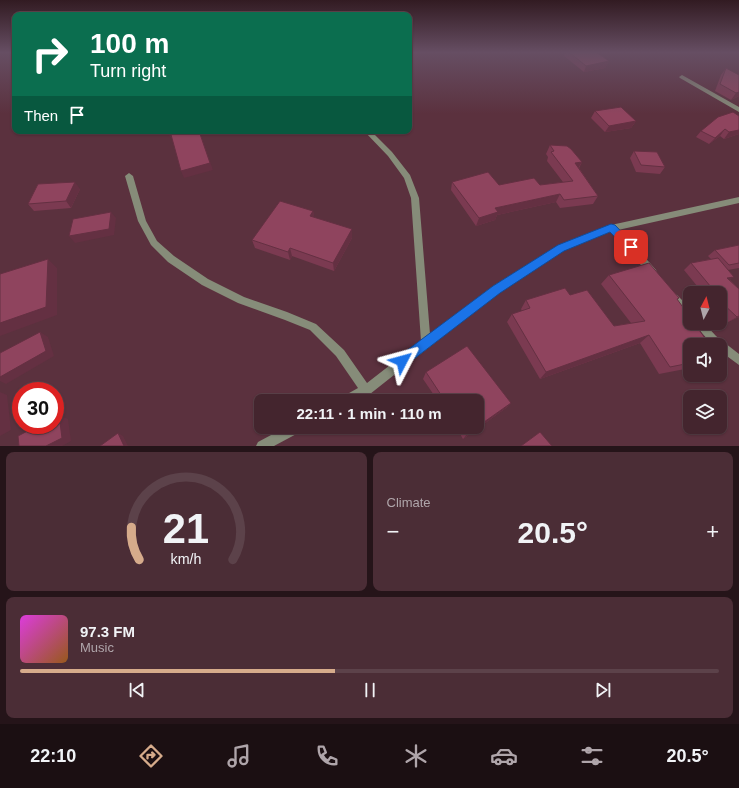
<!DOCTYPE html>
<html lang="en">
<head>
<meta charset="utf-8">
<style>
  body { margin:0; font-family:Arial,sans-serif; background:#4b2d36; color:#f1f3f6; height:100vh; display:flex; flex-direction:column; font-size:15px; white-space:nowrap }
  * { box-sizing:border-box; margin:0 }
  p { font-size:13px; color:#afa5aa }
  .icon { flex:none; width:22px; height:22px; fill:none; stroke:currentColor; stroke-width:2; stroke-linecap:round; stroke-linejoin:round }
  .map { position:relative; height:446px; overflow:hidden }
  .panel { display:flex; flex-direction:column; gap:6px; padding:6px; background:#251419; flex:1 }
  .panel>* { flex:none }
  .hud { position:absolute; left:12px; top:12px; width:400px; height:122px; border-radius:8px; box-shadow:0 1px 3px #0004,0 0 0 1px #5c424a; background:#0b6e4f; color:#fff; overflow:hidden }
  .needle { width:26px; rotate:7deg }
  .controls { position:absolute; left:683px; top:286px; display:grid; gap:8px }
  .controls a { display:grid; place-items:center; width:44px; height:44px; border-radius:8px; background:#44252e; box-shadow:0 1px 3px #0004,0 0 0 1px #5c424a; font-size:20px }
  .speed { position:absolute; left:12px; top:382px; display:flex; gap:8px; font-size:20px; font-weight:700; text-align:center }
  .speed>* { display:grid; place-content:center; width:52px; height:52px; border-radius:50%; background:#44252e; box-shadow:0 1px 3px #0004,0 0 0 1px #5c424a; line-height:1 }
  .speed .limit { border:6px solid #d22; background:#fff; color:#111 }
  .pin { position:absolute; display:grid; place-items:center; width:34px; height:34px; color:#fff; margin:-17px; border-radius:8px; box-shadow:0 2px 6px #0006 }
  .me { position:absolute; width:44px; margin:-22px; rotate:51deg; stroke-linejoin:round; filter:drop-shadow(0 0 3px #0008) }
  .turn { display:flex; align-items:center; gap:14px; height:84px; padding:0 12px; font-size:18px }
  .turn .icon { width:52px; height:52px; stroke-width:2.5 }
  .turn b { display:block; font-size:28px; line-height:34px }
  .then { display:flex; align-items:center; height:38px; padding:0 12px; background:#0003; gap:8px; font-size:15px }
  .big { font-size:30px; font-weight:700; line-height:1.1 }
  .panel .tile { flex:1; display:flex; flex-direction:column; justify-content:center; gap:6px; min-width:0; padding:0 14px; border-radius:8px; background:#4b2d36 }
  .panel .dial { align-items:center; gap:0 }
  .dial svg { height:104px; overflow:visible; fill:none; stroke:#5c424a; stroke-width:7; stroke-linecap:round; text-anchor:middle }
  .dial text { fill:#f1f3f6; stroke:none }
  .song { display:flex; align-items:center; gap:12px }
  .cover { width:48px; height:48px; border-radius:6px; background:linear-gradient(135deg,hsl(300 70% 55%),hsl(30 70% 35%)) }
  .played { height:4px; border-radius:2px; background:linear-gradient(90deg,#d6ab8b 45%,#5c424a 45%) }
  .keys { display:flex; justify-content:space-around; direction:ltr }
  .heat { display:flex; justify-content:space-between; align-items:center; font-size:22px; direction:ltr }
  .panel .tiles { flex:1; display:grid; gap:6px; grid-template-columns:1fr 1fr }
  .tile:last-child { grid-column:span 2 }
  .trip { position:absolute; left:254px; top:394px; width:230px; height:40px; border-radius:8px; background:#44252e; box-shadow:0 1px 3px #0004,0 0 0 1px #5c424a; font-weight:700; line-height:40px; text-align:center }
  .tab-bar { display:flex; height:64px; justify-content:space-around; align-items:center; background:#1b0f12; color:#afa5aa }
  .tab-bar .icon { width:28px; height:28px }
  .tab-bar .active { color:#d6ab8b }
  .tab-bar b { font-size:18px; color:#f1f3f6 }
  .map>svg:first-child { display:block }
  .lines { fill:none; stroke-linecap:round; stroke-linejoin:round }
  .street { fill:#868c79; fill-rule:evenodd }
  .wall { fill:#7b3a51 }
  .shaded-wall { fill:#643042 }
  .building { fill:#8f445e; stroke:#643042 }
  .route { fill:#1a73e8; stroke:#114b97 }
</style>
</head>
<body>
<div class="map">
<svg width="739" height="446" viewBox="0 0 739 446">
  <rect width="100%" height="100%" fill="#5b313e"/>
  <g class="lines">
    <!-- street -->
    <path class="street" d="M682 75 739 107V112L680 78 679 77Z
      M364 131H371L392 152 410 175 419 198 430 334 493 286 558 246 611 225 739 197V203L618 230 627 237 656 270 657 273 656 276 653 277 650 276 621 241 610 232 564 250 499 292 370 394 357 401H341L342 397 358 388 336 356 310 330 285 320 238 303 202 285 168 262 151 245 138 221 125 176 129 173 133 176 146 221 157 241 174 256 208 279 244 297 287 312 316 324 344 350 367 383 421 341 411 198 404 178 388 156Z
      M674 294 677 295 690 308V318L687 317 671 301 669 298 671 295Z
      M693 323H704L716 336 739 354V365L720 351V345H713L710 342Z
      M286 427H304L302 431 274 446H256L258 442Z"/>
  </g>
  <!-- wall -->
  <path class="wall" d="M566 52H596L609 61 605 68 584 72 564 56Z
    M726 68 739 96 731 100 715 91 721 75Z
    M595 111 636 121 631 128 605 132 591 118Z
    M739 116V134L724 139 720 136 709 144 696 137 701 131Z
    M550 145 582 162 579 168 598 196 593 204 560 208 556 202 497 215 495 220 476 226 451 190 452 182 499 185H540L563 182 547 161 548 157 546 154Z
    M634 151 665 167 660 174 636 172 630 158Z
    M80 189 71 208 34 211 28 204Z
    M313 211 314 217 352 238 334 271 292 256 290 260 255 248 252 240Z
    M739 245V268L728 270 730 280 739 289V317L728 322 720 314V293H701L702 292 684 270 691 263 711 259 708 256 715 250Z
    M609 275 677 300 690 345V368L659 374 640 343 540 379 507 322 512 314 522 311 521 309 526 300 614 326 631 323 601 284Z
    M426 372 511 403 506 408 463 439 456 427H477V401H438L423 379Z"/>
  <!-- shaded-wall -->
  <path class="shaded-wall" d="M609 61 605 68 584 72 586 66Z
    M739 92V96L731 100 736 93Z
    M636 121 631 128 605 132 609 126Z
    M725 129 720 136 709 144 715 138Z
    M739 130V134L724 139 729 132Z
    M167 131H170L173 137H170Z
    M199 131H204V132L200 133 213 170 184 178 181 171Z
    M582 162 577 170 575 163Z
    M75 182 80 189 71 208 66 201Z
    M560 194 556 202 497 215 495 220 476 226 479 218 495 208Z
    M313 211 315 219 310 216Z
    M111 212 116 218 114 235 75 243 69 236Z
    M352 229V238L334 271 333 263Z
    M290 248 292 256 290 260 288 252Z
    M48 259 57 268V315L0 336V323Z
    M734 277 726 283 727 278Z
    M739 316V317L728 322 737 317Z
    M40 332 48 337 54 356 6 384 0 381V377Z
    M649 335 640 343 540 379 546 372Z
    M0 392 7 395 11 430 0 436Z
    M511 403 506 408 463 439 467 434Z
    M59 415 68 419 71 441 62 446H46Z
    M118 433 123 436 128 446H124Z"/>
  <!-- building -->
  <path class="building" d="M569 52H596L609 61 586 66Z
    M726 68 739 75V92L736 93 720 84Z
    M621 107 636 121 609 126 595 111Z
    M733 112 739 116V130L729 132 725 129 715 138 701 131 718 117Z
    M170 131H199L210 163 181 171Z
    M550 145 567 146 571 149 582 162 575 163 598 196 564 200 560 194 495 208 498 212 479 218 452 182 488 172 499 185 534 178 540 185 573 181 551 152 554 151Z
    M634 151 657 152 665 167 641 165Z
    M75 182 66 201 28 204 38 184Z
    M280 201 313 211 310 216 352 229 333 263 290 248 288 252 252 240Z
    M111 212 109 229 69 236 73 219Z
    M739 245V263L729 265 715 250Z
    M718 258 734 277 727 278 739 289V316L737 317 720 301V293H712L707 288 711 287 691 263Z
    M48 259 46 307 0 323V274Z
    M649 263 679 298 677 299 690 317V323H694L710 345H690V363L670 367 649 335 546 372 512 314 530 308 526 300 565 288 570 295 587 290 614 326 645 321 609 275Z
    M40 332 46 351 0 377V353Z
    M467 346 511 403 477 427V401H445L426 372Z
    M59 415 62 438 46 446H19L18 436 39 425H55V417Z
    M463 427H476L467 434Z
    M540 432 552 446H521Z
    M118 433 124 446H100Z"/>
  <!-- sky -->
  <linearGradient id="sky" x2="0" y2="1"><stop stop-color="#321b22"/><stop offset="0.46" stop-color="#664e63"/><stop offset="1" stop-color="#664e63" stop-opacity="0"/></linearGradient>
  <rect width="739" height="114" fill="url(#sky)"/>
  <!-- route -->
  <path class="route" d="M611 224 615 225 634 245 636 247 634 250H628L610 232 564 251 500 293 406 365 402 367 398 365 397 361 398 357 493 286 558 245Z"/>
</svg>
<div class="controls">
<a><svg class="needle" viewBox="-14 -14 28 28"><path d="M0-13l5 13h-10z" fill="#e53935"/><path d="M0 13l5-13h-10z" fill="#afa5aa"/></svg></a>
<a><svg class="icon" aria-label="sound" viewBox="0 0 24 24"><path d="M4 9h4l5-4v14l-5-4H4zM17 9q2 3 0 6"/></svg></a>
<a><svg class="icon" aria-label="layers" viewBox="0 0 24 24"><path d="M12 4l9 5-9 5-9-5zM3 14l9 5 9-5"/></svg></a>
</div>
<div class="speed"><div class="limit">30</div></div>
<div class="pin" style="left:631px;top:247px;background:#d93025"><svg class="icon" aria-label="arrive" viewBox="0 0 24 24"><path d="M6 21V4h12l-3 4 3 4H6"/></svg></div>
<svg class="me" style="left:402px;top:361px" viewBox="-20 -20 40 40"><path d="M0-17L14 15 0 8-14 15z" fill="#1a73e8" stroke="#fff" stroke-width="4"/></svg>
<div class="trip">22:11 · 1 min · 110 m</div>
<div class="hud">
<div class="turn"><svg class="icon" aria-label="right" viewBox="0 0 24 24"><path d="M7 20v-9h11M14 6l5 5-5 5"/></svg><div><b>100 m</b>Turn right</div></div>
<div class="then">Then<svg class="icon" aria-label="arrive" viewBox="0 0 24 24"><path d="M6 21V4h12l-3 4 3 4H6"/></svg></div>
</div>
</div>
<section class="panel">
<div class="tiles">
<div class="tile dial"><svg viewBox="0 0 100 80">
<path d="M14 69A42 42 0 1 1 86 69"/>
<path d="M14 69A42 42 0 0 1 8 44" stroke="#d6ab8b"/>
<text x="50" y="56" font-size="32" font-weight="700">21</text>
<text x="50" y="72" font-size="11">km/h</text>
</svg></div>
<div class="tile"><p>Climate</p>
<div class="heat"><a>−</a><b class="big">20.5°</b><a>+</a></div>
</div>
<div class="tile">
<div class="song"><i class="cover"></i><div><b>97.3 FM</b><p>Music</p></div></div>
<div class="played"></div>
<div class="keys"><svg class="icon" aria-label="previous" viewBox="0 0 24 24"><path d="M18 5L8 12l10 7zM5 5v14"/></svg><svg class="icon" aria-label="pause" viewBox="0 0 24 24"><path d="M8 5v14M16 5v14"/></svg><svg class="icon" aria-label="next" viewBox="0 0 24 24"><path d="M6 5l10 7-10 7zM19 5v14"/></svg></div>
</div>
</div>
</section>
<nav class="tab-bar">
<b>22:10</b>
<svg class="icon active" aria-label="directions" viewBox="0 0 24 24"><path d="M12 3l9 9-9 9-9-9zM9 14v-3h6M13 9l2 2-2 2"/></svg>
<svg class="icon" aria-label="music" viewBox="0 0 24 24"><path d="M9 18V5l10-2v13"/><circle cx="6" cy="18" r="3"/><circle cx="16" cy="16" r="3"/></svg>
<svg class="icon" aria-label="phone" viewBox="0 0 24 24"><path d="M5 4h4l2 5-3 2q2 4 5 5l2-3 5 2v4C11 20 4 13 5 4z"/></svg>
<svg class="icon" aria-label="climate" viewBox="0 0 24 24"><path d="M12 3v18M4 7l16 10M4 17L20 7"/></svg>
<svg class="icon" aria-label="car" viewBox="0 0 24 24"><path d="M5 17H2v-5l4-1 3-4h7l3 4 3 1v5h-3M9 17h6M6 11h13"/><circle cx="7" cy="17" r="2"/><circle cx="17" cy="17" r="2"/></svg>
<svg class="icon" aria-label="filters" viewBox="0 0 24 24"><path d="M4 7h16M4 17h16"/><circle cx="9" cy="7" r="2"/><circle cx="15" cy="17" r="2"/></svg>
<b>20.5°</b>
</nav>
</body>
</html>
